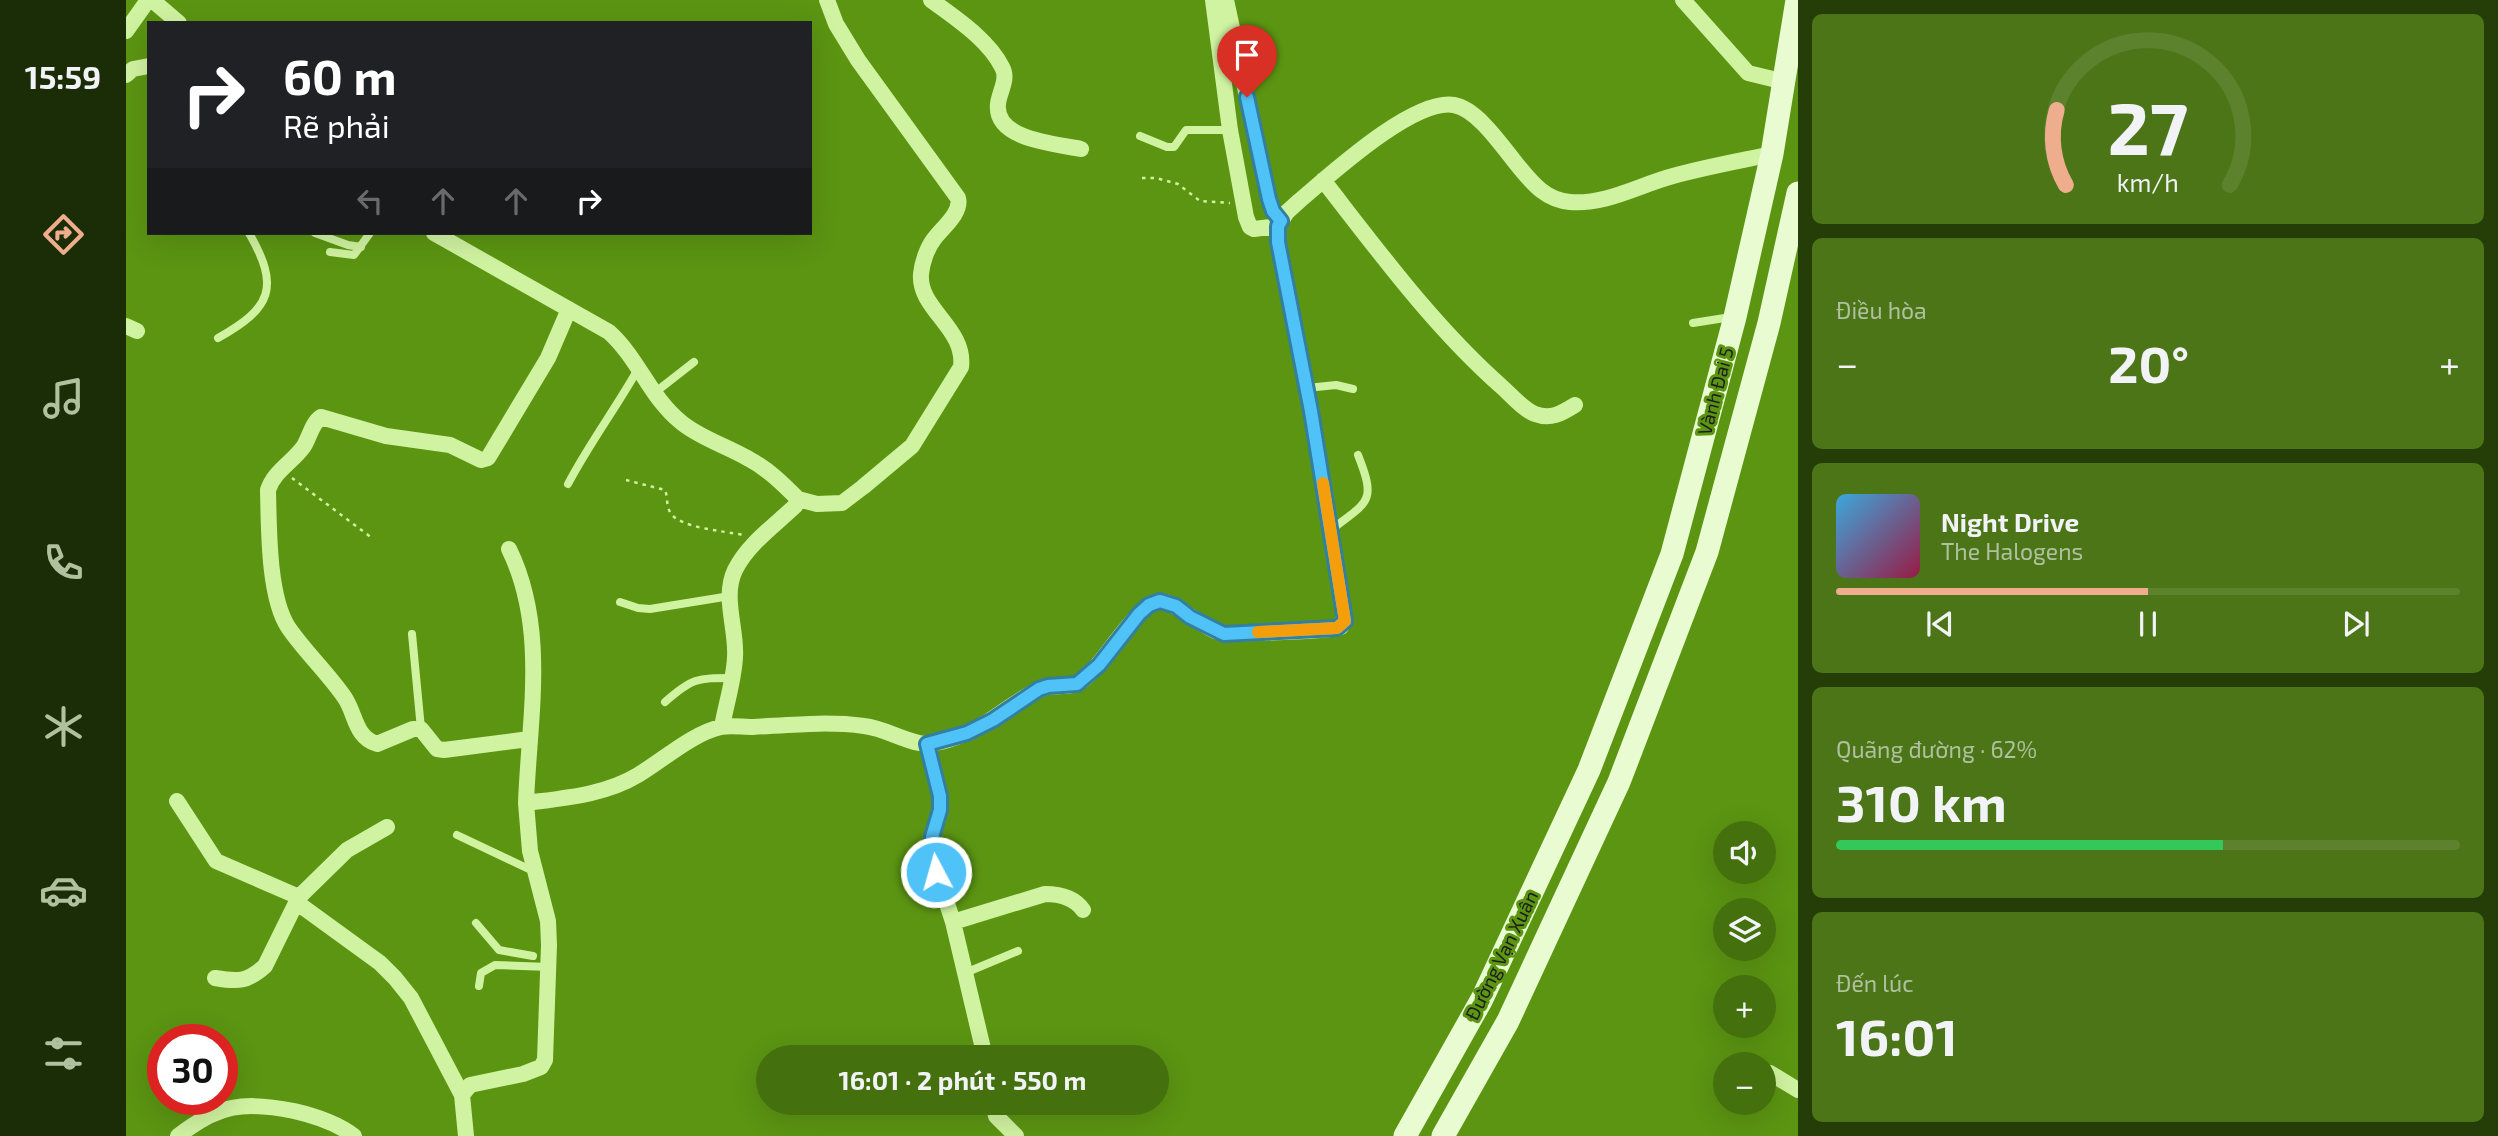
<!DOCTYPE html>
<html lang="vi">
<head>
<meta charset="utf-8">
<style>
  body { margin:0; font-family:"Exo 2",sans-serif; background:#4b7517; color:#f1f3f6; height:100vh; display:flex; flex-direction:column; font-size:26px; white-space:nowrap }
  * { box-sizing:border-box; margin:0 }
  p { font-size:23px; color:#afc19e }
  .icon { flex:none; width:38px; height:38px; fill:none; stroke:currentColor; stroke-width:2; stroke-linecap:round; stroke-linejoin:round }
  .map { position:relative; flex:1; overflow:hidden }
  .details { display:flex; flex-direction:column; gap:14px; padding:14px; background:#253e08; width:700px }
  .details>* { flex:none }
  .banner { position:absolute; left:21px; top:21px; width:665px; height:214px; border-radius:0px; box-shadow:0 7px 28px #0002; background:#202124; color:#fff; overflow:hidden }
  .tools { position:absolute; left:1587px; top:821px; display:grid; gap:14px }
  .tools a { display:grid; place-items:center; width:63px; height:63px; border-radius:50%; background:#44700e; box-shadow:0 7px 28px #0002; font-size:35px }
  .speed { position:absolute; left:21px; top:1024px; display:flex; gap:14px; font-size:35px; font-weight:700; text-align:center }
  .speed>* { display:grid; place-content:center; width:91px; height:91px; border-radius:50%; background:#44700e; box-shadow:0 7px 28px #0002; line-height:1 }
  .speed .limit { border:10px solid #d22; background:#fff; color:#111 }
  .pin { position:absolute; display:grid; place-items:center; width:60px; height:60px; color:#fff; margin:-72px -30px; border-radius:50% 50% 50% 0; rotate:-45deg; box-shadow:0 0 7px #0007 }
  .pin .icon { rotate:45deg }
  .me { position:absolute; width:77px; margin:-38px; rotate:354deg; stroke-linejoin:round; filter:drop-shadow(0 0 5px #0008) }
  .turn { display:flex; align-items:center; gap:24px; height:147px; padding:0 21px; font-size:32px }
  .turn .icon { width:91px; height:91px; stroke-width:2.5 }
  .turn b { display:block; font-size:49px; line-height:60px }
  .lanes { display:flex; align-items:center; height:66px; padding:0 21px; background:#0003; justify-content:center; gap:35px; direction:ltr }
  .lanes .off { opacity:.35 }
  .big { font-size:52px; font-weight:700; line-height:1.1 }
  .details .tile { flex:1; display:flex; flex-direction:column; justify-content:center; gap:10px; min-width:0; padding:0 24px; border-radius:10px; background:#4b7517 }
  .details .dial { align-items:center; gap:0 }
  .dial svg { height:182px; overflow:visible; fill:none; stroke:#5c822e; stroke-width:7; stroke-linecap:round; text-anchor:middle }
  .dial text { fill:#f1f3f6; stroke:none }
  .song { display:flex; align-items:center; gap:21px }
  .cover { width:84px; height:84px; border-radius:10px; background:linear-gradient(135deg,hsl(200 70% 55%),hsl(340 70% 35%)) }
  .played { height:7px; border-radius:4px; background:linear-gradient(90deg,#eead8d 50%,#5c822e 50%) }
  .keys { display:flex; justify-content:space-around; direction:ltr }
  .heat { display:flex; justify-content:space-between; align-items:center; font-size:38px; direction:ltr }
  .charge { height:10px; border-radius:5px; background:linear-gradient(90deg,#34c759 62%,#5c822e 0) }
  .trip { position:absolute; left:630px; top:1045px; width:413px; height:70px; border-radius:35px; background:#44700e; box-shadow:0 7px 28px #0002; font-weight:700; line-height:70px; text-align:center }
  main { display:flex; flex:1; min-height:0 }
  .tabs { display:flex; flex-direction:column; width:126px; justify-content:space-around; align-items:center; background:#1b2d06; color:#afc19e }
  .tabs .icon { width:49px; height:49px }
  .tabs .current { color:#eead8d }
  .tabs b { font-size:32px; color:#f1f3f6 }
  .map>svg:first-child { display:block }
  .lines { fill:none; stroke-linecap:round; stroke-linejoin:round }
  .path { stroke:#d0f3a1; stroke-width:2.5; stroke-dasharray:3.5 5; stroke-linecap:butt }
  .service { stroke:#d0f3a1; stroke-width:8 }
  .minor { stroke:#d0f3a1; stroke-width:16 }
  .secondary { stroke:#e9fcd1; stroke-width:23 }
  .route-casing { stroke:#337fa1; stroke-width:18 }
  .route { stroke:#4fc3f7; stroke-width:12 }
  .slow { stroke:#f59e0b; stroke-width:12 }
  .labels { text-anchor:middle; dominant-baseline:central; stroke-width:6; stroke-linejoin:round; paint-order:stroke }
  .street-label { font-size:19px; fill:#1d1d1d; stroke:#5b9512 }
</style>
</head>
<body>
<main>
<nav class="tabs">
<b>15:59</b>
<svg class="icon current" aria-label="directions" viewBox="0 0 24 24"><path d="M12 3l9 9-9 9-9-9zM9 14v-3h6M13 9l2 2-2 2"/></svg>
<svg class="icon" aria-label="music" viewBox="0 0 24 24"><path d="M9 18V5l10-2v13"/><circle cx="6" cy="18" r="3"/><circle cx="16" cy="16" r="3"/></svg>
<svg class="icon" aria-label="phone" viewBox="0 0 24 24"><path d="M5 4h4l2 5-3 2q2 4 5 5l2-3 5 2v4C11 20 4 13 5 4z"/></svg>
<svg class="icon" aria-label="climate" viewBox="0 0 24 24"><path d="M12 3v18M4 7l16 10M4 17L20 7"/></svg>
<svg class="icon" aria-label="car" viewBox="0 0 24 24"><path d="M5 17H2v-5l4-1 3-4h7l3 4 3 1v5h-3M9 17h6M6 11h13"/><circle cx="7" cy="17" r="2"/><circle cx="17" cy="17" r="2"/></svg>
<svg class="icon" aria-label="filters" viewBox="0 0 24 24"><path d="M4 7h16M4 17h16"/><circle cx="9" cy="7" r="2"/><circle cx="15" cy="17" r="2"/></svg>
</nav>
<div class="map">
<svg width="1672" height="1136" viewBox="0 0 1672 1136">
  <rect width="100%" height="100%" fill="#5b9512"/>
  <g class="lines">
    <!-- path -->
    <path class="path" d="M1016 178H1030L1052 184 1074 201 1104 203
      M166 478 246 538
      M500 480 539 490C542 497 540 505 544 512 552 528 599 531 617 535"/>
    <!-- service -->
    <path class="service" d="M1014 136 1041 147H1048L1060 130H1104
      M189 233 222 245 235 247
      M204 252 228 255 244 233
      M1567 323 1605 317
      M92 338C146 308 154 287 123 233
      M1181 388 1210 385 1227 389
      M527 394 568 362
      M442 484C463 444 490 408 512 369
      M1205 530C1242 501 1251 503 1232 455
      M494 602 512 608 524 609 604 596
      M286 634 295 729
      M539 702C566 678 571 678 606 678
      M331 835 407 871
      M350 923 373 950 407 956
      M839 973 892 951
      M353 986 355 973 369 965 423 967"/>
    <!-- minor -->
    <path class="minor" d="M26 0 53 23
      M805 0C829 18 862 39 876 67 883 79 873 92 872 104 868 140 931 144 955 149
      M1087 0 1104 130 1120 217 1124 227 1128 229 1152 226
      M1100 0 1143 199 1147 211 1155 221
      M1557 0 1622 73 1659 82
      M0 31 22 0
      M0 75 7 69 23 66
      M1197 180C1253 252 1308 327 1376 387 1386 396 1398 410 1409 414 1425 420 1436 413 1449 405
      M308 233 483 332C513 359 524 398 556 423 576 439 601 446 623 459 642 469 657 484 672 499
      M0 326 11 331
      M383 549C422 629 403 718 400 803
      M596 727C600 704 608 680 609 657 611 629 596 597 609 570 622 544 648 526 669 506L672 499 691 504 716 503 737 487 786 446 835 367C840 328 792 309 795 274 796 263 801 248 808 239 816 228 836 213 832 198L732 60 710 24 701 0
      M403 739 318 750 311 749 295 729H287L251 744C229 737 230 715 219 698 202 673 179 652 162 627 142 596 143 527 142 490 148 471 167 462 178 446 184 436 186 423 195 417L260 436 324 445 355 460 362 458 422 358 443 309
      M801 744 814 796V810L806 837V857L827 922 859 1057
      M51 801 90 861 173 897
      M170 902 254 963 269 978 285 998 336 1095
      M827 922 919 894C934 894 948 897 957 910
      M89 978C112 982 121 982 139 966L173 897 221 850 261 827
      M1644 1073 1672 1090
      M867 1102 870 1116 890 1136
      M52 1136C93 1104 118 1101 168 1111 190 1116 211 1123 228 1136
      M340 1136 336 1095 344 1085 397 1074 415 1067 419 1060 423 945 422 921 404 851 400 803C438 798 479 795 512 775 537 760 567 733 595 727 605 725 616 727 627 727 664 725 701 721 738 726 757 728 774 739 793 743 808 746 826 739 839 734 866 723 886 702 912 690 926 682 944 691 957 680 978 664 1010 604 1034 601 1045 600 1075 625 1089 631 1101 636 1201 631 1215 627L1218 621 1217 610 1181 388 1152 242V226L1161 212 1172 202C1203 176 1287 98 1328 105 1352 109 1378 149 1393 167 1407 184 1420 200 1444 202 1480 205 1513 185 1547 176 1579 167 1613 161 1646 154"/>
    <!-- secondary -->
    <path class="secondary" d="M1279 1136 1356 999 1463 770 1546 554 1609 317 1646 154 1671 0
      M1317 1136 1382 1021 1493 782 1581 552 1643 323 1672 193"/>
  </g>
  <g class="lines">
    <defs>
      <path id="route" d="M810 872 806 857V837L814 810V796L801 744 841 733 867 720 913 689 922 686 951 684 973 665 1013 614 1023 605 1034 601 1050 606 1064 617 1098 634 1211 628 1219 621 1185 411 1152 242V226L1155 221 1147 211 1143 199 1121 97"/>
    </defs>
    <!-- route casing -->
    <use href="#route" class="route-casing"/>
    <!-- route -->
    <use href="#route" class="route"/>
    <!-- slow -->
    <path class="slow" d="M1132 632 1211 628 1219 621 1197 483"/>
  </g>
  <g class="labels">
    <!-- street labels -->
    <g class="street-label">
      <text transform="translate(1589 391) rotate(-75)">Vành Đai 5</text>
      <text transform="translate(1375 955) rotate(-64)">Đường Vạn Xuân</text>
    </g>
  </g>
</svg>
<div class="tools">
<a><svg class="icon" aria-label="sound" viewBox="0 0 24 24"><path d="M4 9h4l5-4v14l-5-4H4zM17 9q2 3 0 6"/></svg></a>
<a><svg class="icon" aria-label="layers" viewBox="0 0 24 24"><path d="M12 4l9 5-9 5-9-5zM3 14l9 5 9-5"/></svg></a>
<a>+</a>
<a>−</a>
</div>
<div class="speed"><div class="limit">30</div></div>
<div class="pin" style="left:1121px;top:97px;background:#d93025"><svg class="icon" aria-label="arrive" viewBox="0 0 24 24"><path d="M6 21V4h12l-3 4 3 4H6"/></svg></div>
<svg class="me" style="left:810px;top:872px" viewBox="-20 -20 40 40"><circle r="17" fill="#4fc3f7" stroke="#fff" stroke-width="3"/><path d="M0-11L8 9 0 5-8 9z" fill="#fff"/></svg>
<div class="trip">16:01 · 2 phút · 550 m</div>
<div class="banner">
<div class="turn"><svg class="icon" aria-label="right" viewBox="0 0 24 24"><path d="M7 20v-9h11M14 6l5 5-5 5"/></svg><div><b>60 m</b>Rẽ phải</div></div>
<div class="lanes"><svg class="icon off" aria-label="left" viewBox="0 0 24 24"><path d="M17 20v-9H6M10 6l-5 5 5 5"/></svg><svg class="icon off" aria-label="ahead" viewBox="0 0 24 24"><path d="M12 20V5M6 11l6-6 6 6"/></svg><svg class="icon off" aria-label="ahead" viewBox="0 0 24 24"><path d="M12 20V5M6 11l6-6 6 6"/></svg><svg class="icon" aria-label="right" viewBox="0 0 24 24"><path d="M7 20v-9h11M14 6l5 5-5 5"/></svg></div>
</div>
</div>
<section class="details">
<div class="tile dial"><svg viewBox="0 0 100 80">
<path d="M14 69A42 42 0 1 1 86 69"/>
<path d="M14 69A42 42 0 0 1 10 36" stroke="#eead8d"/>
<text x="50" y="56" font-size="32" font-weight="700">27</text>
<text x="50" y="72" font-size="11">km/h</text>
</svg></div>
<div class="tile"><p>Điều hòa</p>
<div class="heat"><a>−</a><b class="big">20°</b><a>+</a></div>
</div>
<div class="tile">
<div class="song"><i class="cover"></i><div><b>Night Drive</b><p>The Halogens</p></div></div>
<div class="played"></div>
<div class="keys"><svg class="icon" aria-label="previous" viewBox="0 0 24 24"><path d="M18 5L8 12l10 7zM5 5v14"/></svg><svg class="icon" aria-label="pause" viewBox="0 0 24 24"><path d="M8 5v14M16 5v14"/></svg><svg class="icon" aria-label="next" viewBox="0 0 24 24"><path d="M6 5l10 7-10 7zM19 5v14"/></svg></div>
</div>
<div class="tile"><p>Quãng đường · 62%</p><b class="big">310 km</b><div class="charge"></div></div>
<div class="tile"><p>Đến lúc</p><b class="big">16:01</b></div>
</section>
</main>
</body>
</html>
